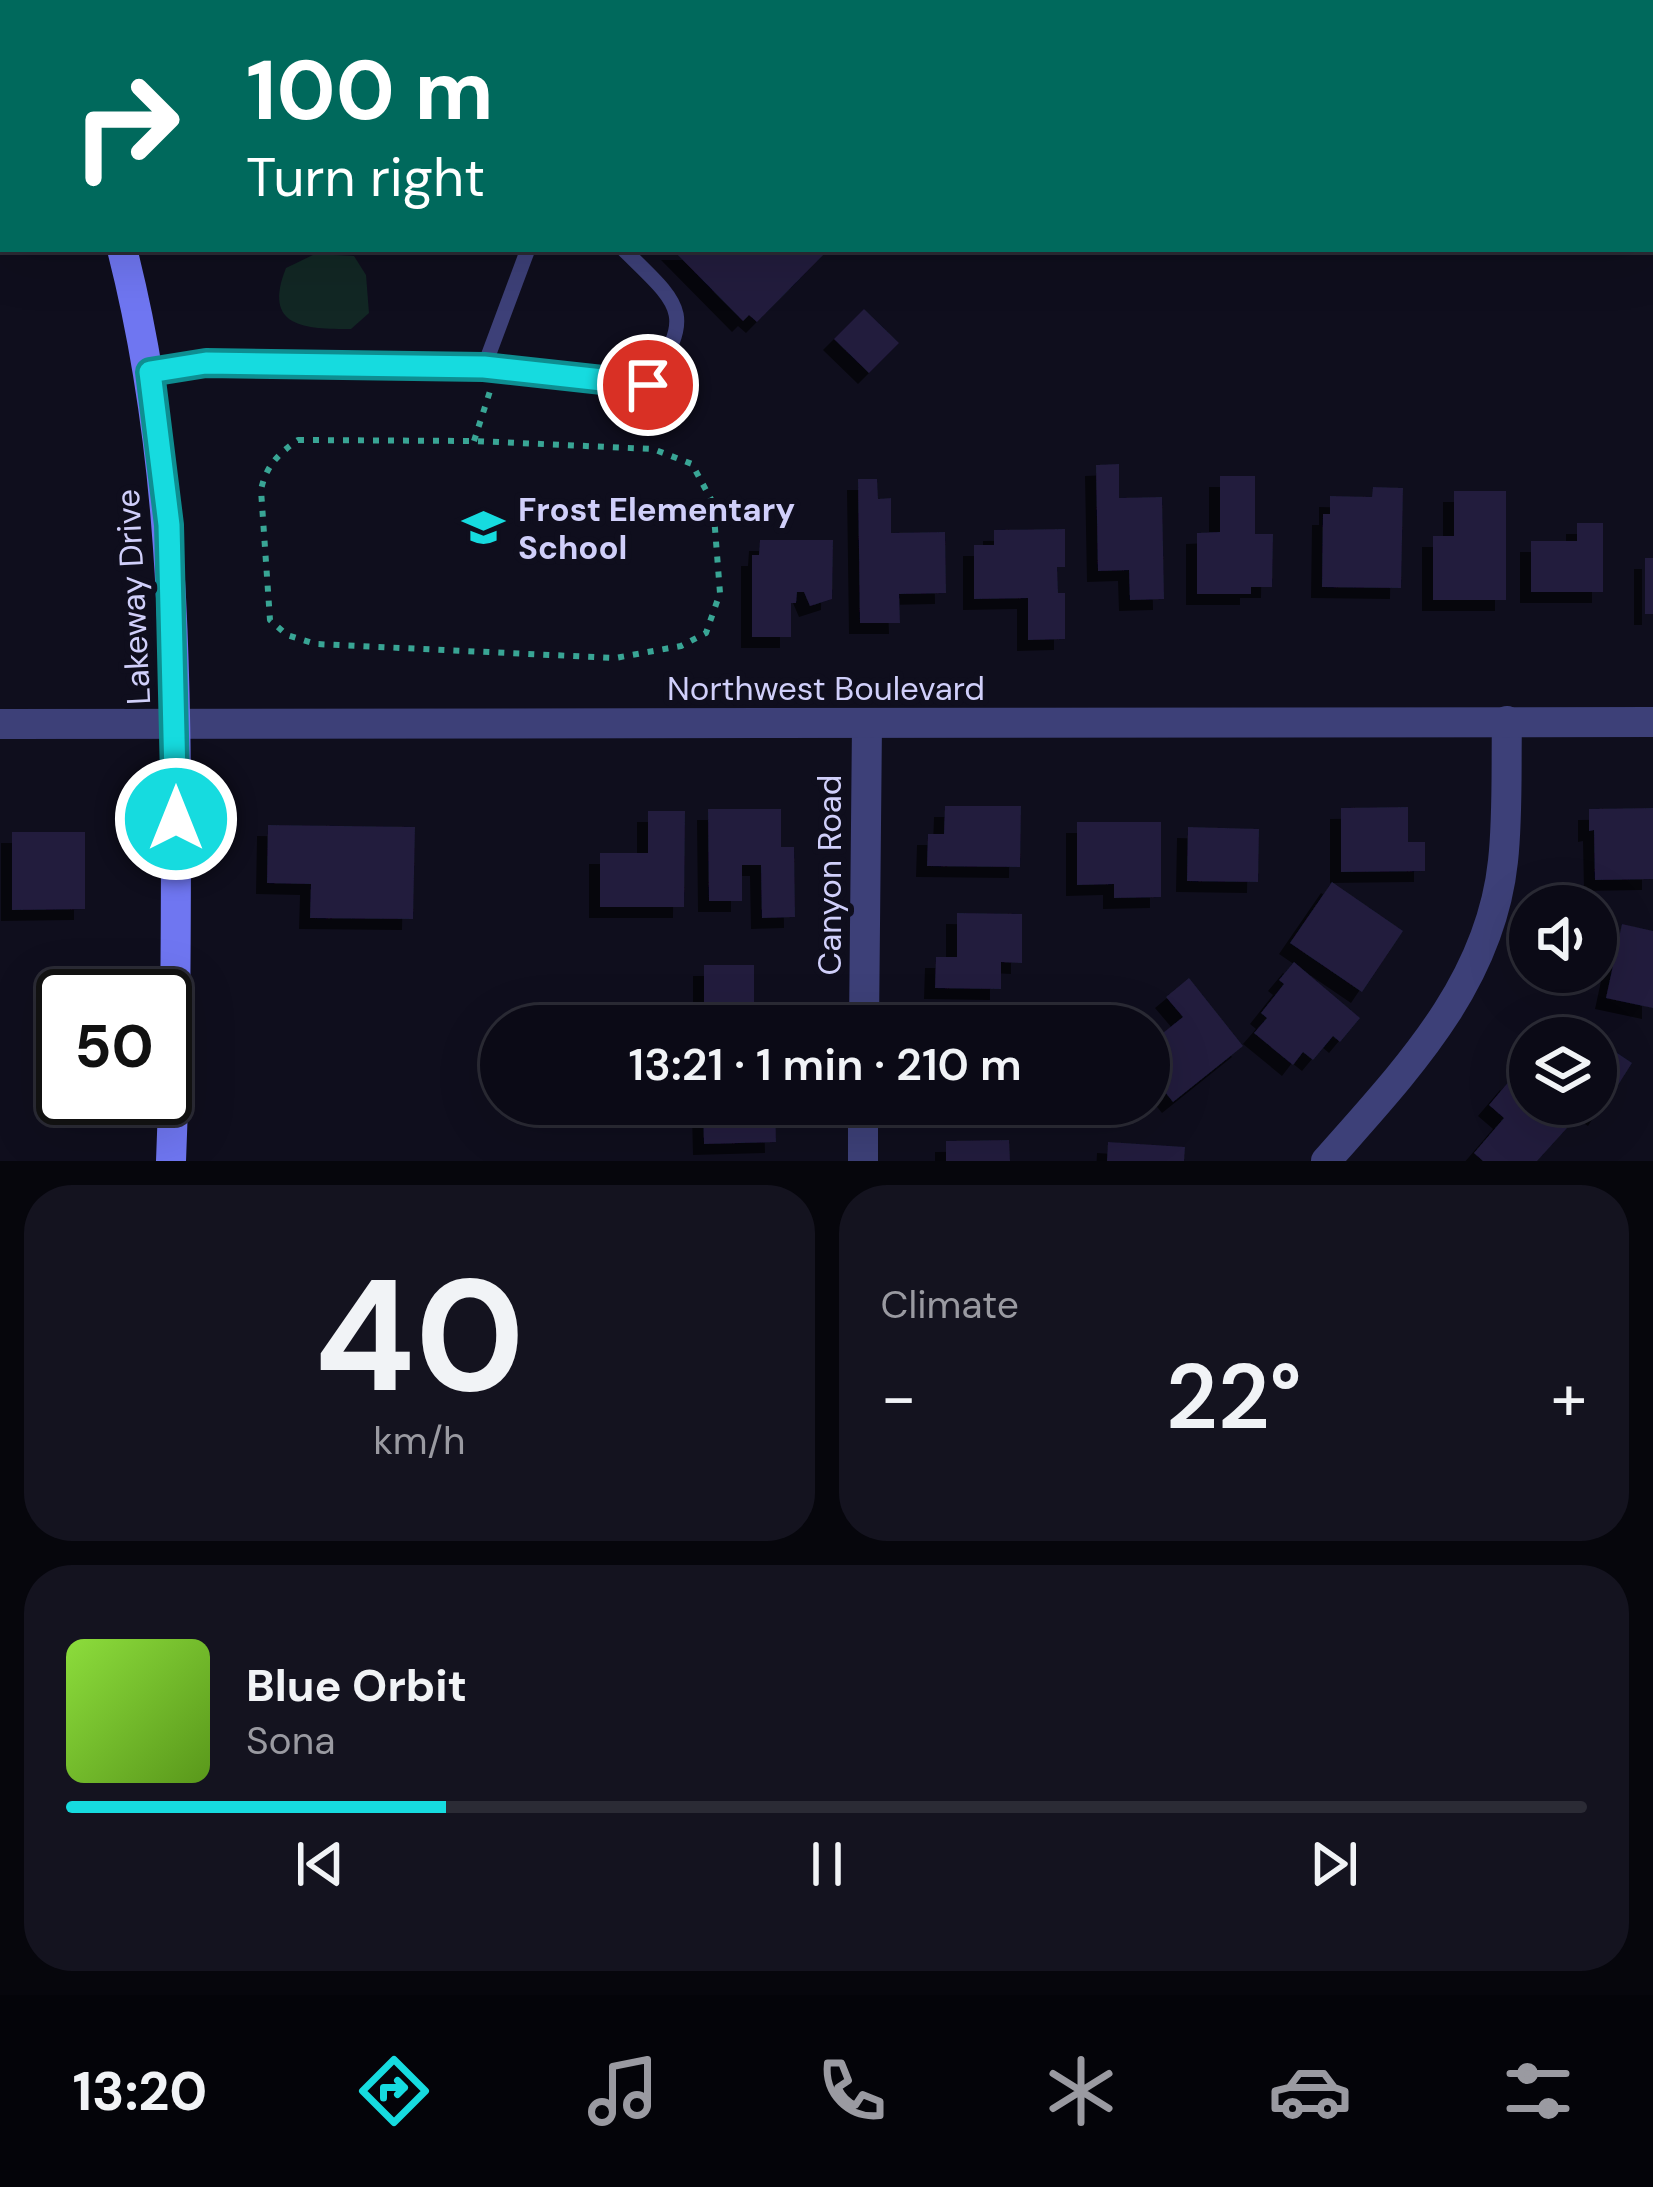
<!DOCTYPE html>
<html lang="en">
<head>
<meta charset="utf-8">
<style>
  body { margin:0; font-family:"DM Sans",sans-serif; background:#14131f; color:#f1f3f6; height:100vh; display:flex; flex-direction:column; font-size:45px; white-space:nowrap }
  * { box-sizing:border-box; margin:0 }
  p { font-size:39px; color:#9a9aa1 }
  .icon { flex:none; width:66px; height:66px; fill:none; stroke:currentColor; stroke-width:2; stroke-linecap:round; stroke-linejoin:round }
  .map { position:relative; height:1161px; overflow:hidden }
  .side { display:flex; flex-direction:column; gap:24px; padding:24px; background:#06060c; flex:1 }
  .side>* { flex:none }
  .banner { position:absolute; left:0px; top:0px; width:1653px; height:252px; box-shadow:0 12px 48px #0002,0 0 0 3px #2b2b35; background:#00695c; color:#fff; overflow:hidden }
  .fabs { position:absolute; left:1509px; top:885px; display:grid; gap:24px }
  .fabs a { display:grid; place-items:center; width:108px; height:108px; border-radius:50%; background:#0b0a16; box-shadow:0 12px 48px #0002,0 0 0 3px #2b2b35; font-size:60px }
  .speed { position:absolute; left:36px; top:969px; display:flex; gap:24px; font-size:60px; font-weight:700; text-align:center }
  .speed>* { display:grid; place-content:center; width:156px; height:156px; border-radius:50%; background:#0b0a16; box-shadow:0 12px 48px #0002,0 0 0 3px #2b2b35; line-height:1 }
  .speed .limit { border:6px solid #111; border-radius:18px; background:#fff; color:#111 }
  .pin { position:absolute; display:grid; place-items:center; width:102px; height:102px; color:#fff; margin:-51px; border:6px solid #fff; border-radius:50%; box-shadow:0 3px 12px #0007 }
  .me { position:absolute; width:132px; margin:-66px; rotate:0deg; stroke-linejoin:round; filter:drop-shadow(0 0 9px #0008) }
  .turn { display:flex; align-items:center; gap:42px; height:252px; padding:0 48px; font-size:54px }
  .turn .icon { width:156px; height:156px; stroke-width:2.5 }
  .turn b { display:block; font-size:84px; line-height:102px }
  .big { font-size:90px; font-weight:600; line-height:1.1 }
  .side .widget { flex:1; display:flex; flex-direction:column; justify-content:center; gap:18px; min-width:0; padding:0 42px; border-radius:48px; background:#14131f }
  .side .dial { align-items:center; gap:0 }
  .dial b { font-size:156px; line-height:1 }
  .song { display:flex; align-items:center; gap:36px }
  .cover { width:144px; height:144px; border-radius:18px; background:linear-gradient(135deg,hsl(90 70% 55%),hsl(90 70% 35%)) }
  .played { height:12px; border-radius:6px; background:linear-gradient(90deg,#16dbdf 25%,#2b2b35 25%) }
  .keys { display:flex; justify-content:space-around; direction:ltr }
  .heat { display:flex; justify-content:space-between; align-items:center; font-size:66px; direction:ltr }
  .side .tiles { flex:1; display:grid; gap:24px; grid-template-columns:1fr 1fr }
  .widget:last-child { grid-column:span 2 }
  .trip { position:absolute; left:480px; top:1005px; width:690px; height:120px; border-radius:60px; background:#0b0a16; box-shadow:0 12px 48px #0002,0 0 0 3px #2b2b35; font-weight:600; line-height:120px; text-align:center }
  .tabs { display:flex; height:192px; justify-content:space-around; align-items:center; background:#040409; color:#9a9aa1 }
  .tabs .icon { width:84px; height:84px }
  .tabs .on { color:#16dbdf }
  .tabs b { font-size:54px; color:#f1f3f6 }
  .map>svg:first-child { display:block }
  .green { fill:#122724 }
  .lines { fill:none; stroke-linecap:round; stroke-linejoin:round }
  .stream { stroke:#0d2037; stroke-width:9 }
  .building { fill:#201c3c; filter:url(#shadow) }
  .path { stroke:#39a595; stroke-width:6; stroke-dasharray:6 9; stroke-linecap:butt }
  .service { stroke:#3d4078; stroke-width:15 }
  .minor { stroke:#3d4078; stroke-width:30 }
  .tertiary { stroke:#3d4078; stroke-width:30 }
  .secondary { stroke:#6f76f1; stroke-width:30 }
  .route-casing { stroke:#0e8e91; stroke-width:30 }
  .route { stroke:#16dbdf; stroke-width:21 }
  .labels { text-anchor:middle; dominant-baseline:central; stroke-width:12; stroke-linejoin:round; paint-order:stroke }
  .poi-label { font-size:33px; font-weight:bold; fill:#d0cffa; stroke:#0f0e1d; text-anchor:start }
  .street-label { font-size:33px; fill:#d0cffa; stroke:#0f0e1d }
</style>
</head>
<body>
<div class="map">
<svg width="1653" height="1161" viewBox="0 0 1653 1161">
  <defs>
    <filter id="shadow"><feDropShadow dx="-11" dy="11" stdDeviation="0" flood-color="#0009"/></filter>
  </defs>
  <rect width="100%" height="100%" fill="#0f0e1d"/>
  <!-- green -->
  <path class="green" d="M315 254 354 256 366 275 369 313 351 329C305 329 262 328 286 268Z"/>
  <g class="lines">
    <!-- stream -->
    <path class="stream" d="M0 27H3"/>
  </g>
  <!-- building -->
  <path class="building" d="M672 249H829L757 322 749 315 743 321Z
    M864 309 899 343 869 373 834 339Z
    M1119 464V498L1162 497 1164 599 1130 600 1129 570 1098 571 1096 465Z
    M1220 476H1255V534H1273L1272 587H1251V594H1197V533L1220 532Z
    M858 479H877L878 499 891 498V533L945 532 946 593 899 594 900 623H860Z
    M1373 487 1403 488 1401 588 1322 587 1323 514H1330V496L1372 497Z
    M1454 491H1506V600H1433V536H1454Z
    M1577 523H1603V592H1531V541H1577Z
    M1065 529V567H1057L1058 593H1065V639L1028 640V598L974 599V545H994V530Z
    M760 540H833L832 599 810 606 804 592H797L796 603H791V637H752V555H759Z
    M1645 558H1653V614H1645Z
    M945 806H1021L1020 867 927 866 928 834H944Z
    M1408 807V842H1425V871L1341 872V808Z
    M1653 808V879L1595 880 1594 830 1589 831V809Z
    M708 809H781V847H794L795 917 762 918 761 865H742V901H709Z
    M648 811H685L684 907H600V853H648Z
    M1077 822H1161V897L1114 898V884L1077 885Z
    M268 825 415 827 413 919 310 918 311 884 267 883Z
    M1188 827 1259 829 1258 882 1187 881Z
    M12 832H85V909L12 910Z
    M1332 882 1403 931 1362 992 1290 943Z
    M957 913 1022 914V963L1001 962V989L935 988 936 957H957Z
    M1622 924 1653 931V1008L1606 998Z
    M1294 962 1360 1018 1340 1042 1333 1036 1313 1060 1303 1052 1293 1065 1254 1033 1267 1018 1261 1013 1284 984 1279 980Z
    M704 965H754V1006H783V1026H704Z
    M1189 978 1243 1046 1173 1102 1149 1072V1044L1183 1017 1166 997Z
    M1596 1039 1632 1063 1599 1115 1582 1104H1596Z
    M1511 1079 1530 1096V1104H1539L1567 1128 1537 1161H1483L1474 1153 1504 1118 1489 1105Z
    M703 1104H775L776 1142 704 1144Z
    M1009 1140 1010 1161H946V1141Z
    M1108 1142 1185 1147 1184 1161H1107Z"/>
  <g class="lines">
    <!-- path -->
    <path class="path" d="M298 440 474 441 653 449 692 464 713 503 720 593 706 633 681 646 615 658 316 644 287 635 270 620 261 490C266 466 278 454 298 440Z
      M474 441 491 388"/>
    <!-- service -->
    <path class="service" d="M465 3 469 0
      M569 3 570 0
      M484 367 528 249
      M150 372 206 363 484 367 648 384C697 313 680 305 623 249"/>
    <!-- minor -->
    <path class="minor" d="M864 1026 867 724
      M863 1161V1104
      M1326 1161C1404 1072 1490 985 1503 861 1508 816 1506 768 1507 721"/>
    <!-- tertiary -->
    <path class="tertiary" d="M0 724 1653 722"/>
    <!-- secondary -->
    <path class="secondary" d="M46 0 47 3
      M122 249C168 429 175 610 176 795 176 917 176 1039 171 1161"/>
  </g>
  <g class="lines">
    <defs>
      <path id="route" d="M176 819 169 525 150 372 206 363 484 367 648 385"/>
    </defs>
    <!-- route casing -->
    <use href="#route" class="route-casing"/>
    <!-- route -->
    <use href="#route" class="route"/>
  </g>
  <!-- icons -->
  <defs>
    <symbol id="school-bare" viewBox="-9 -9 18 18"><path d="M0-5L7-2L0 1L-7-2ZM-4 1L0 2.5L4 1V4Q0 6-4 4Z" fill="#16dbdf" stroke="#0f0e1d" stroke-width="2.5" paint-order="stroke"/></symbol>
  </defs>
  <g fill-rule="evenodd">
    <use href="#school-bare" x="454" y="498" width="59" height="59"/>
  </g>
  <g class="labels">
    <!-- poi labels -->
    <g class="poi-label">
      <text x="518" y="509">Frost Elementary<tspan x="518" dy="38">School</tspan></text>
    </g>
    <!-- street labels -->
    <g class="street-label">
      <text transform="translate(133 597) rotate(-93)">Lakeway Drive</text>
      <text x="826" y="688">Northwest Boulevard</text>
      <text transform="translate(829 875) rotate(-90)">Canyon Road</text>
    </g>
  </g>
</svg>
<div class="fabs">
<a><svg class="icon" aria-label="sound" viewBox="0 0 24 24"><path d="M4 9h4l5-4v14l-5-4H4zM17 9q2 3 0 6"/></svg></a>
<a><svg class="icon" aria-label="layers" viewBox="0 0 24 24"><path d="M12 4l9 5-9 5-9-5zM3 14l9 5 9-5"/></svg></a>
</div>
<div class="speed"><div class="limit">50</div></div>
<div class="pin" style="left:648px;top:385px;background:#d93025"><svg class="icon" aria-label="arrive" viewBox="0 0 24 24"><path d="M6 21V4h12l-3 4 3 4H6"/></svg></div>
<svg class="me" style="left:176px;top:819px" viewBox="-20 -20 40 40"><circle r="17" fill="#16dbdf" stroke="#fff" stroke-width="3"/><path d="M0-11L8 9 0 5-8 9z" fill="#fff"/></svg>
<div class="trip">13:21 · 1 min · 210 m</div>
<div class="banner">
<div class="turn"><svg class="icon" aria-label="right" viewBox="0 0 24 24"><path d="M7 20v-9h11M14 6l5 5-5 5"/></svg><div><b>100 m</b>Turn right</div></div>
</div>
</div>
<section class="side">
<div class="tiles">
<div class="widget dial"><b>40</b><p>km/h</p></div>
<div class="widget"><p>Climate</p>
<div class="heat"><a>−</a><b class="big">22°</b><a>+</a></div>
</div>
<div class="widget">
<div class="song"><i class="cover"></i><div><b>Blue Orbit</b><p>Sona</p></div></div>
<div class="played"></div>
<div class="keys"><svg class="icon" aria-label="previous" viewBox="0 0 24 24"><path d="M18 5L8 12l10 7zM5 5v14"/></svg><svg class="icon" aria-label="pause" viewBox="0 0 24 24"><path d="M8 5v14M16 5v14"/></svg><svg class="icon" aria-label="next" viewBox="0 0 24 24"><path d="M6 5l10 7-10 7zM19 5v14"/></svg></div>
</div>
</div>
</section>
<nav class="tabs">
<b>13:20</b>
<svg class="icon on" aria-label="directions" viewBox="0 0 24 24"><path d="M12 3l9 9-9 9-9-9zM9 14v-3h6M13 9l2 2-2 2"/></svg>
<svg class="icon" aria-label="music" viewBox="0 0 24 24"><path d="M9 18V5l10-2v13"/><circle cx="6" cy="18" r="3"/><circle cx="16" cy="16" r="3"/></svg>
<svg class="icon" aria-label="phone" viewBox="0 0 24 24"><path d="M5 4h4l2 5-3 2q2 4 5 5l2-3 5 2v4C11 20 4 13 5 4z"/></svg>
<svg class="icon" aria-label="climate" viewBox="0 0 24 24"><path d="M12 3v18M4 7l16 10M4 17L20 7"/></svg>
<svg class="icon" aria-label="car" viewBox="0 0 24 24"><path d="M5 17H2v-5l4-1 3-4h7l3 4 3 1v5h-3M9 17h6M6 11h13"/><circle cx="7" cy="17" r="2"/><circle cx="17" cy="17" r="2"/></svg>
<svg class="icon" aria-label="filters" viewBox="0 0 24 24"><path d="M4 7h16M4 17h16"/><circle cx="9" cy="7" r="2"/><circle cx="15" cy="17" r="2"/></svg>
</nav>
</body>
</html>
